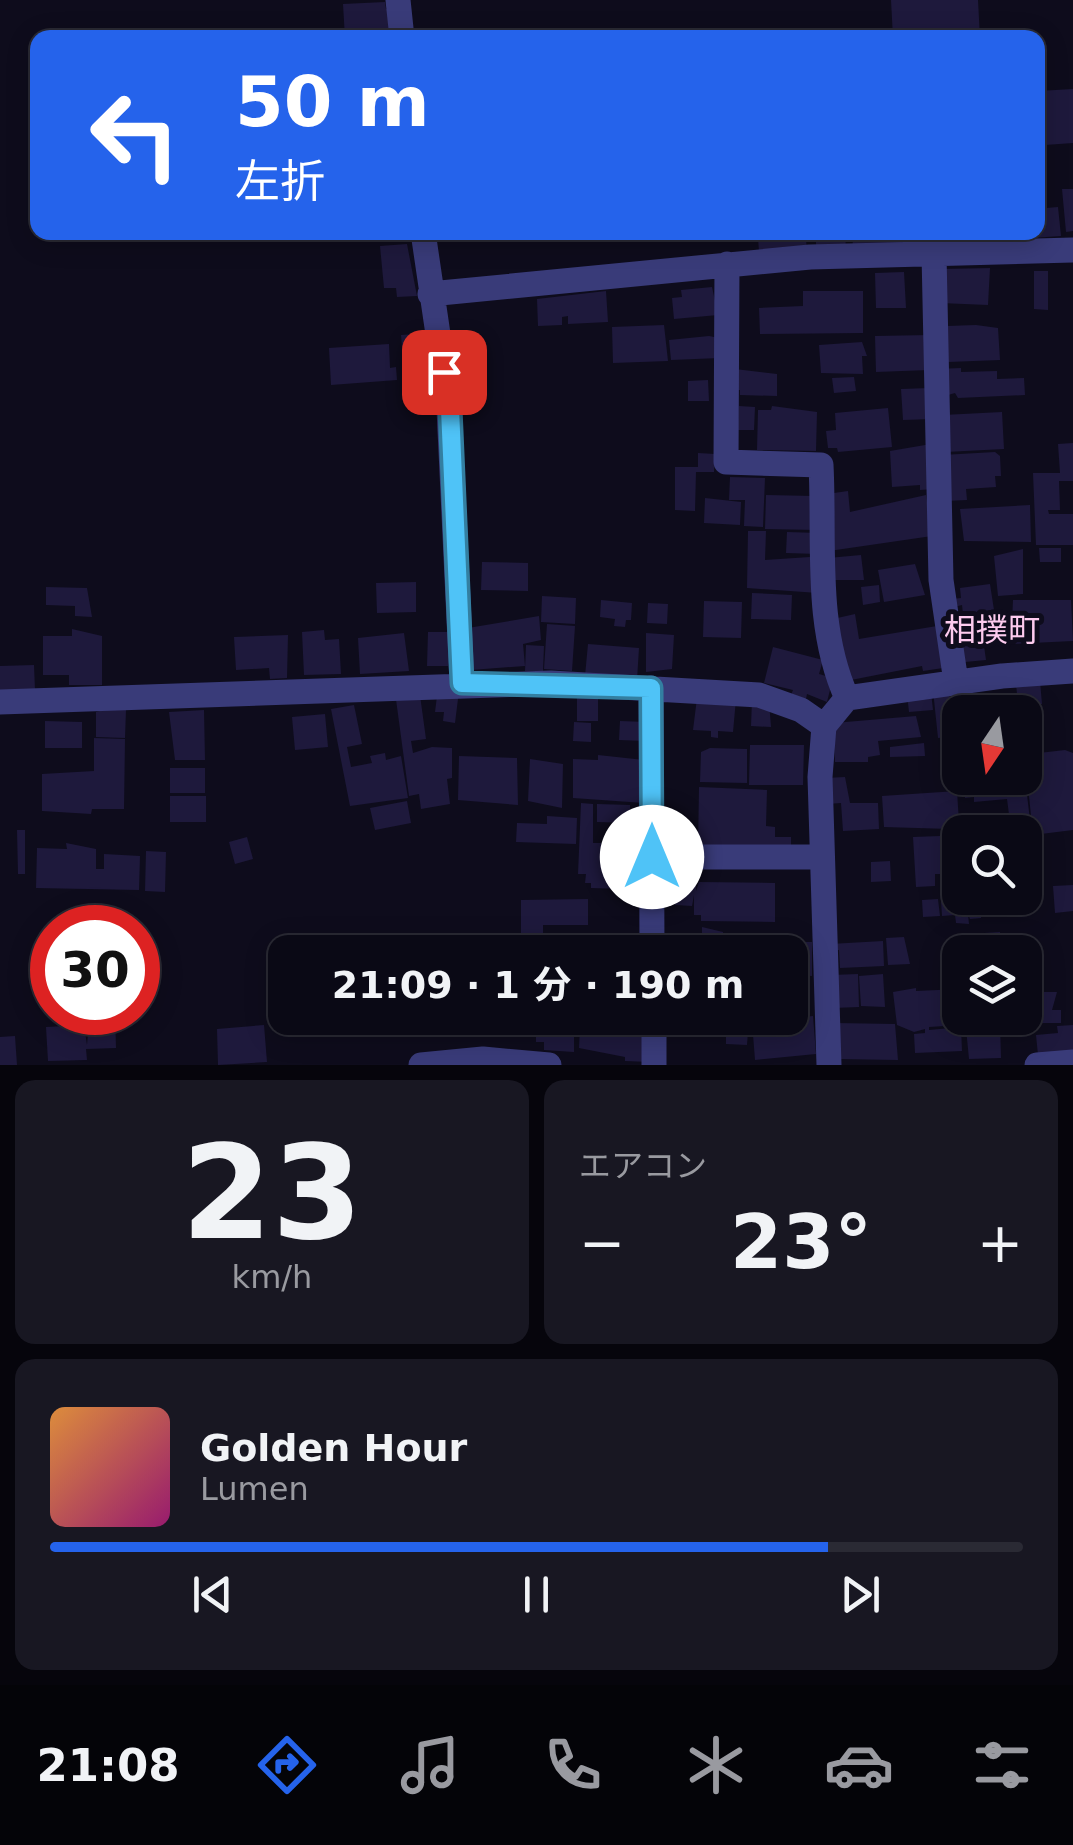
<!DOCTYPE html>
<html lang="ja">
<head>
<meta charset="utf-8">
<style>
  body { margin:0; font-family:"DejaVu Sans","Noto Sans JP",sans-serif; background:#181722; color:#f1f3f6; height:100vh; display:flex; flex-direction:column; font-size:38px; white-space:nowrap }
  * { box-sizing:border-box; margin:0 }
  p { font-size:32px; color:#999aa0 }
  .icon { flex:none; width:55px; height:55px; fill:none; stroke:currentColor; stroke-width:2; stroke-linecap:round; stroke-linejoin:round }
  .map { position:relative; height:1065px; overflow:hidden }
  .side { display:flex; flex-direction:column; gap:15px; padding:15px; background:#06050c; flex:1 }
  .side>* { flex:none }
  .hud { position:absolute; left:30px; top:30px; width:1015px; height:210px; border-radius:20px; box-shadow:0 5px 25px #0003,0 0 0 2px #2a2a34; background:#2563eb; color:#fff; overflow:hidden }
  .needle { width:65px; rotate:193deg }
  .controls { position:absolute; left:942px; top:695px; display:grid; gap:20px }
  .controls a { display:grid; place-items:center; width:100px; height:100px; border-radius:20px; background:#0a0915; box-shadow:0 5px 25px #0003,0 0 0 2px #2a2a34; font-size:50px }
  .speed { position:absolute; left:30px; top:905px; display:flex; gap:20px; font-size:50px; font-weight:700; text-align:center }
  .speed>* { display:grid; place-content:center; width:130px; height:130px; border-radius:50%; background:#0a0915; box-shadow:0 5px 25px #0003,0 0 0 2px #2a2a34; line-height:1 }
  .speed .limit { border:15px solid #d22; background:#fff; color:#111 }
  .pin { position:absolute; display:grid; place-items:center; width:85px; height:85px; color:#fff; margin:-42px; border-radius:20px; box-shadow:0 5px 15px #0006 }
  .me { position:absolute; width:110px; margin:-55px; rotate:0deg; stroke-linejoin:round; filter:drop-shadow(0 0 8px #0008) }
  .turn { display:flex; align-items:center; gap:35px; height:210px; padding:0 40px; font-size:45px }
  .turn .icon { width:130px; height:130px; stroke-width:2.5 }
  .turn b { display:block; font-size:70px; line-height:85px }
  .big { font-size:75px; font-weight:700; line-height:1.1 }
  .side .card { flex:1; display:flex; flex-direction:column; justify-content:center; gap:15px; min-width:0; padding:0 35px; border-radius:20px; background:#181722 }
  .side .dial { align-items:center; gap:0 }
  .dial b { font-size:130px; line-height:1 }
  .song { display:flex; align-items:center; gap:30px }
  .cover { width:120px; height:120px; border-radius:15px; background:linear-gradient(135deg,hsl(30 70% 55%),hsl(320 70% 35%)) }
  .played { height:10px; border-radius:5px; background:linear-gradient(90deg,#2563eb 80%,#2a2a34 80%) }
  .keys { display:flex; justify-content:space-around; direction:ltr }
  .heat { display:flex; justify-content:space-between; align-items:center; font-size:55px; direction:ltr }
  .side .tiles { flex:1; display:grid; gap:15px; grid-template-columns:1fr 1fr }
  .card:last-child { grid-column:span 2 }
  .trip { position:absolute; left:268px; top:935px; width:540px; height:100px; border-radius:20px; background:#0a0915; box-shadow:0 5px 25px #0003,0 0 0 2px #2a2a34; font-weight:700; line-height:100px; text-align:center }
  .menu { display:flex; height:160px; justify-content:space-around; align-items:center; background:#040408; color:#999aa0 }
  .menu .icon { width:70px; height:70px }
  .menu .on { color:#2563eb }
  .menu b { font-size:45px; color:#f1f3f6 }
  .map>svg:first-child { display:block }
  .building { fill:#1e193c }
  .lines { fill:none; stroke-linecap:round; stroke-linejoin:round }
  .minor { stroke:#393b79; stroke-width:25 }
  .route-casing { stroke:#337fa1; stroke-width:25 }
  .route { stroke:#4fc3f7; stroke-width:18 }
  .labels { text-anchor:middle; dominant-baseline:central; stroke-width:10; stroke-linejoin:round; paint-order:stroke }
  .quarter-label { font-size:32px; fill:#fdcbee; stroke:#0e0c1c }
</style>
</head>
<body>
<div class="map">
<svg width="1073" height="1065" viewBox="0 0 1073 1065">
  <rect width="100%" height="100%" fill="#0e0c1c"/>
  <!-- building -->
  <path class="building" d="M891 0H978L980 38H893Z
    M385 2 386 9H392L393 37 345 38 343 4Z
    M1073 89V143L1045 145 1044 139H1038V91Z
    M1062 189H1073V231L1066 232Z
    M1045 203 1046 208 1058 207 1061 236 1032 238V232H1038V204Z
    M767 232H805L807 249 759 252 758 237H767Z
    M816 232H845L846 249 816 250Z
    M852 232H901V245L853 247Z
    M407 244 417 296 397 297 396 288H384L380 246Z
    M990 268 988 305 940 303V269Z
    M1034 271H1048V310L1034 309Z
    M904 272 906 308H876L875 273Z
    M712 287 718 315 674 319 672 298 682 297 681 290Z
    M606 291 608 322 568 324V316L562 317V325L538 326 537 299Z
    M803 291H863V333L760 334 759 308 803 306Z
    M664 325 668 361 613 363 612 327Z
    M976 325 998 328 1000 360 948 362 947 326Z
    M428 333 433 381 405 384 401 335Z
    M930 335 929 370 876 372 875 336Z
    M709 336 719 338 720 358 671 360 669 340Z
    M862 342 867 356H862L863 374 821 373 819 345Z
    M389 344 390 368 396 367 397 380 331 385 329 348Z
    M961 368V372L997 371V379L1024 378 1025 395 958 398 955 393 941 397 937 369Z
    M735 369 777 374V396L740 395V390H735Z
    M854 377 856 391 834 393 832 378Z
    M708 380 709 401H688V381Z
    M930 388 932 419 903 420 901 389Z
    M739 406 755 407 754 430H738Z
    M772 406 817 412 816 451 757 450 758 410H771Z
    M888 408 892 447 838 452 837 448H828L826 431 836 430 835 413Z
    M1002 412 1004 449 946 452 943 415Z
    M1073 443V481H1059L1060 510H1048L1049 514H1073V545H1036L1033 473H1060L1058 444Z
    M931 444 934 489 920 490V485L892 487 890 451Z
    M995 452 1000 456 1001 476H995L996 487 966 489 967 500 945 501 942 455Z
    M698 453 715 454 714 472H696L695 511 675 510V467H698Z
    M730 477 765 478 763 527 744 526 745 500H729Z
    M848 491 850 512 926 495 932 536 829 551 827 494Z
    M766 495 814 496 818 530 765 529Z
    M705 498 741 502 740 525 704 523Z
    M1030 505 1031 542 964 541 960 509Z
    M748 531H766L765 560 810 557 818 593 747 588Z
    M787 532 819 533 818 554 786 553Z
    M1039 548H1061V562H1040Z
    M1023 549V594L998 596 994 556Z
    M861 555 864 580H831L828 558Z
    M482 562 528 563V591L481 590Z
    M915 564 925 595 884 602 878 570Z
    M416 582V612L377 613 376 583Z
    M990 584 994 610 963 614 962 605 954 607 952 599 961 598 960 588Z
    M879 585 880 602 863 605 861 587Z
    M46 587 87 588 92 617 75 616V606L46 605Z
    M752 593 792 595 791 620 751 619Z
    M542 596 576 598 575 624 541 622Z
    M601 600 632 603 631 620H626L625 627 614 626 615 619 600 617Z
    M1013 600H1071L1073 641 1011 644Z
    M704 601 742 602 741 638 703 637Z
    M648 603 668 604 667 624 647 623Z
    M855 614 859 639 943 625 950 667 923 671 922 666 846 681 833 619Z
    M539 616 541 640 523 644 525 666 471 670 468 628Z
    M979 622 983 644 971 647 984 646 986 660 965 662 955 626Z
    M547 624 575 626 572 671 544 669Z
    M72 629 102 636V685H69V675H43V636H72Z
    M324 630 325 640 339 639 341 674 304 675 302 632Z
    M428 632H448V666H427Z
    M404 633 409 671 360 674 358 638Z
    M646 633 674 635 672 669 646 672Z
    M288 635 287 678 270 679 269 668 236 670 234 637Z
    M588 644 639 648 637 680 585 676Z
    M526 645 544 646 543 671H525Z
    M773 647 823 660 819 674 833 678 827 702 807 694 806 699 791 695 793 690 764 683Z
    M34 665 35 690 0 692V666Z
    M1040 681 1042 704 1018 705 1016 683Z
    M419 688 426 739 411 741 413 753 432 747 452 748V778L447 779 450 804 421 809 419 794 409 796 395 692Z
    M438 688 459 691 455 723 443 721 444 712H435Z
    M949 689 950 703 977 696V701L1007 698 1009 712H960V736L938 738 933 690Z
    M931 692 933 710 909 712 907 694Z
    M577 694 598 695V721H577Z
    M697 698 736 699 733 732 718 731V738L711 737V731L693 730Z
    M752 700 769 701 771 727 751 726Z
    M354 705 362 744 347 747 351 767 372 763 370 756 385 753 386 760 401 756 408 798 350 806 331 709Z
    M107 709 126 710 125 738 96 737V712Z
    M204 710 205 760H175L169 712Z
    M325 714 328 747 295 750 292 717Z
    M916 716 921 737 878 741 880 755 868 757V762H835L834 723Z
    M45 721 82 722V748H45Z
    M620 721 646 722V741L619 740Z
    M574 722 591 723V742L573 741Z
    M94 738 125 739 124 809H92L91 814 42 811V774L94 771Z
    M924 743 925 756 890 757V747Z
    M750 745H804L803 785H749Z
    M710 748 747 749V783L700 782 701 752Z
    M1065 750 1073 753V830L1033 835 1026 767H1031L1030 758 1039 753Z
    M598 755 644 760V803L573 798V759L598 760Z
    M459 756 517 758 518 805 458 800Z
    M530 759 563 764 562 808 528 801Z
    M170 768H205V793H170Z
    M845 777 850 803H878L879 829 843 831 841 803 827 804 825 778Z
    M963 778H1025L1030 820 1010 822 1007 799 974 802V797L965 798Z
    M699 787 767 790 766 826 775 827V837H791V851L698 848Z
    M957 791 959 822 950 823V829L884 827 882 796Z
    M170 796H206V822H170Z
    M407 801 411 823 375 830 370 808Z
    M581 803 593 804V843H601V851L624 855 623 889 591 888V883H585L586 874H578Z
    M597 804 630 805V823L597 822Z
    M547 816 577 818 576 844 516 842 517 823 547 824Z
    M17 830H25V874H18Z
    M940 836 941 874H935V886L916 887 913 837Z
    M247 837 253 859 235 864 229 842Z
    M66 843 96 849V869H104V854L140 856 139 890 36 888 37 848 67 849Z
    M146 851 166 852 165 892 145 891Z
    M890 861 891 881 871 882V862Z
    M659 863 697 864 696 891 699 882 775 883V922L701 921V915H694V895L692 906 675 905 676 890H658Z
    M960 884V898H1005L1006 911 981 913V918L970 919 968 914 969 924 956 923 955 915 942 916 940 885Z
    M1073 885V911L1055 913 1053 886Z
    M588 899V925H543V933H521V900Z
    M938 899 940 916 923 917 922 900Z
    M702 927 723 932V952H702Z
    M1000 932V942L969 943V934Z
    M904 937 910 964 888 965 886 938Z
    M696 938V952H669L668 939Z
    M725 939 782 940V952H725Z
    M883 941 884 966 840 968 839 950H830V944Z
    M784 942H812V976L790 975V952H784Z
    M858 974 859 1007 833 1008 832 975Z
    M883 974 885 1007 861 1006 859 976Z
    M809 981V999L790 1000V982Z
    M916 988V991L959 989 961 1025 929 1027V1030L961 1027 962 1051 915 1053 914 1034 925 1033V1029L914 1032 897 1025 893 992Z
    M1038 992H1057L1052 1010H1061V1023H1037Z
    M90 1012H115L116 1048 86 1049 87 1060 48 1061 46 1027 84 1025 87 1045Z
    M813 1016 816 1054 755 1060 752 1022Z
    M480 1018H514L513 1033H480Z
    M522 1018H574V1052L544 1050V1042H536V1030H522Z
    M591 1018H648L650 1062 625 1061V1057L579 1048 580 1026H591Z
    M659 1018H695V1027L660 1029Z
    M726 1018H749L747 1045 726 1044Z
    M965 1018H1023V1023L1000 1024 1001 1058 969 1059Z
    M835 1023 895 1024 898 1060 838 1059Z
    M264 1025 267 1062 218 1065 217 1029Z
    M1073 1025V1052L1038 1055 1036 1035 1058 1033 1057 1026Z
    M15 1036 17 1065H0V1037Z"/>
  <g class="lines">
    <!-- minor -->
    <path class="minor" d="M398 0 402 38
      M423 232 449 409 462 683
      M934 254 941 580 956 682
      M727 264 726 462 821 465C825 542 814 626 847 698
      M430 294 810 257 1073 250
      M651 688 652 952
      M0 702 551 683 759 695 801 710 824 726 847 698 1002 676 1073 671
      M824 726 820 777 829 1065
      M651 857H822
      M654 1018V1065
      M421 1065 483 1059 549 1065
      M1037 1065 1073 1062"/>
  </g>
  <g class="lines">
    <defs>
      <path id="route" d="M444 372 450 409 462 683 651 688 652 857"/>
    </defs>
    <!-- route casing -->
    <use href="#route" class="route-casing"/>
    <!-- route -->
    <use href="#route" class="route"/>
  </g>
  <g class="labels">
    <!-- quarter labels -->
    <g class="quarter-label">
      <text x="992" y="630">相撲町</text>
    </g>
  </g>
</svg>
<div class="controls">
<a><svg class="needle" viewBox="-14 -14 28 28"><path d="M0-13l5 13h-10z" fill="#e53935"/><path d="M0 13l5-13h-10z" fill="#999aa0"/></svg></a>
<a><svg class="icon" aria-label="search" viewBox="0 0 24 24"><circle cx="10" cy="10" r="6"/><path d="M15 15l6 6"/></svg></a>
<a><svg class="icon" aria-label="layers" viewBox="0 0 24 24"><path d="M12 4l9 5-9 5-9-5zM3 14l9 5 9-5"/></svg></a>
</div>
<div class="speed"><div class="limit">30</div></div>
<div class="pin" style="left:444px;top:372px;background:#d93025"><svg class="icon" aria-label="arrive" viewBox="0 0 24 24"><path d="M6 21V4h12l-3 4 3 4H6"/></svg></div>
<svg class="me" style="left:652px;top:857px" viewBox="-20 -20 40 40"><circle r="19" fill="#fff"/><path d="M0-13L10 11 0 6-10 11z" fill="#4fc3f7"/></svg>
<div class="trip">21:09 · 1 分 · 190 m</div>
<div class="hud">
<div class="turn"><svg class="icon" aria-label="left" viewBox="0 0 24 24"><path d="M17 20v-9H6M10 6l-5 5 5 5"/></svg><div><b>50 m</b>左折</div></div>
</div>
</div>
<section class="side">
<div class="tiles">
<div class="card dial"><b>23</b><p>km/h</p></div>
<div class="card"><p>エアコン</p>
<div class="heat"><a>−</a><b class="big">23°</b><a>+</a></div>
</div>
<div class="card">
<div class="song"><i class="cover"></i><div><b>Golden Hour</b><p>Lumen</p></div></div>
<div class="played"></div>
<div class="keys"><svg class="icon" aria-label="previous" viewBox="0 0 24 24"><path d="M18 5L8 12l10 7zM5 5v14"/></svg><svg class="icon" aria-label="pause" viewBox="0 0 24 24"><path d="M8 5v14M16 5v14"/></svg><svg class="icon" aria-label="next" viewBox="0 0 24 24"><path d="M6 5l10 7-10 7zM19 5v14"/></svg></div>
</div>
</div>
</section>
<nav class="menu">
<b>21:08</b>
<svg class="icon on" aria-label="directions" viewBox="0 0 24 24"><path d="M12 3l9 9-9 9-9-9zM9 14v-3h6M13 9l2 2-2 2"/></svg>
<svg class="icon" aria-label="music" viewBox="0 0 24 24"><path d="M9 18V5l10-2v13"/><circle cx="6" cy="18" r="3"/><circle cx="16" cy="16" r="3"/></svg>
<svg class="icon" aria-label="phone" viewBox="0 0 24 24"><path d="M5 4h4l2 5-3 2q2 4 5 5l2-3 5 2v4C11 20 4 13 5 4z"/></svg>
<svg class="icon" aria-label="climate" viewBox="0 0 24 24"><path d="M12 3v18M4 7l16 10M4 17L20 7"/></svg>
<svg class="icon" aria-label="car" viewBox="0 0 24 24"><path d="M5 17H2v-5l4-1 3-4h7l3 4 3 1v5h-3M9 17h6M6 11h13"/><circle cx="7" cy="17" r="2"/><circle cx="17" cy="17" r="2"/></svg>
<svg class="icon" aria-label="filters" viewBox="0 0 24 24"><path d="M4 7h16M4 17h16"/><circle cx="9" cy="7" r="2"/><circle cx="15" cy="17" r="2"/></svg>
</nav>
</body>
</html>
